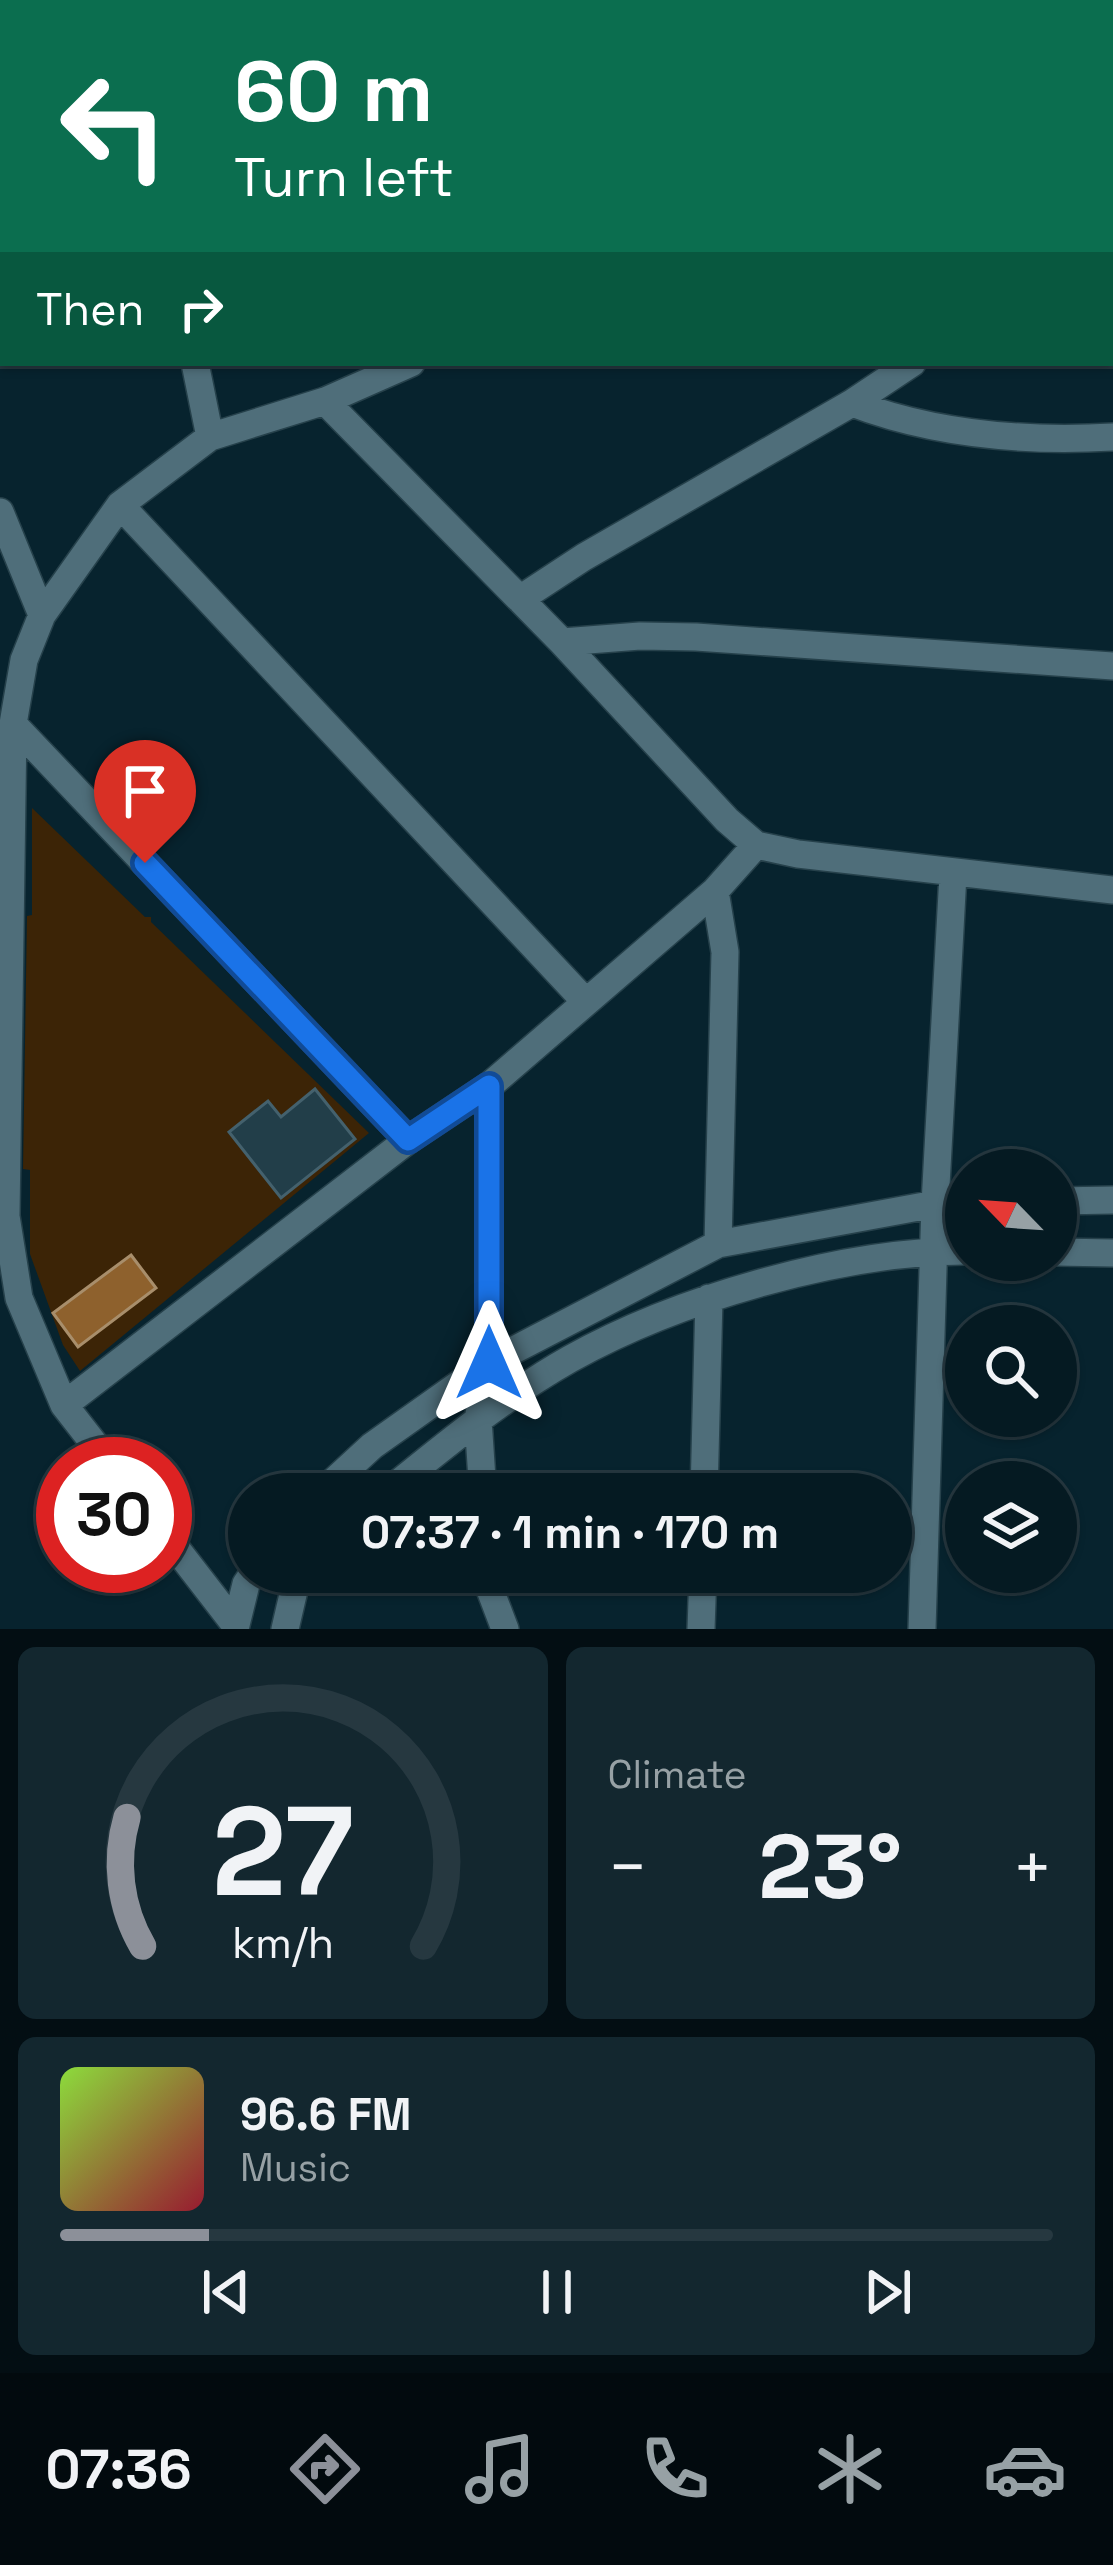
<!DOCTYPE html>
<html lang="en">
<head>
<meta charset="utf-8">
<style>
  body { margin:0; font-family:"Space Grotesk",sans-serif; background:#13272f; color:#f1f3f6; height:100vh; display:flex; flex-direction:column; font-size:45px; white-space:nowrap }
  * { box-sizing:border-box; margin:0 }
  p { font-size:39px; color:#97a1a5 }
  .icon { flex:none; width:66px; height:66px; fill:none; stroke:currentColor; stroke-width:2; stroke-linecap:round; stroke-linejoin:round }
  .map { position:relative; height:1629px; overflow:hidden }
  .drawer { display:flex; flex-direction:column; gap:18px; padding:18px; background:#030e13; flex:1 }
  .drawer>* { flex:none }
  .top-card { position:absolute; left:0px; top:0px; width:1113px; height:366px; box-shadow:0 3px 9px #0004,0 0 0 3px #263840; background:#0b6e4f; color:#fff; overflow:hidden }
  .needle { width:78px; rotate:295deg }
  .tools { position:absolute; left:945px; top:1149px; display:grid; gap:24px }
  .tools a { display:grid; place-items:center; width:132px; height:132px; border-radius:50%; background:#051a22; box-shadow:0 3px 9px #0004,0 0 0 3px #263840; font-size:60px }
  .speed { position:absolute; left:36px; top:1437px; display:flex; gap:24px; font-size:60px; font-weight:700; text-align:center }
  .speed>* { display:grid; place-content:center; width:156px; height:156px; border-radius:50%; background:#051a22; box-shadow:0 3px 9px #0004,0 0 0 3px #263840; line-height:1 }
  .speed .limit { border:18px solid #d22; background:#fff; color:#111 }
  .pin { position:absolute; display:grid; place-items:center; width:102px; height:102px; color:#fff; margin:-123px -51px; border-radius:50% 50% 50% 0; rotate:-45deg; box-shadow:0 0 12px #0007 }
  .pin .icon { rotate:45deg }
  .me { position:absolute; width:132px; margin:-66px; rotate:0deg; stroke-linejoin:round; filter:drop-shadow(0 0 9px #0008) }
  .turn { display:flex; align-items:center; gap:42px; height:252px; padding:0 36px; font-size:54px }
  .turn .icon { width:156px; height:156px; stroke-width:2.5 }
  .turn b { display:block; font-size:84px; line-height:102px }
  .then { display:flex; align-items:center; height:114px; padding:0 36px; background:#0003; gap:24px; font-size:45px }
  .big { font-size:90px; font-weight:600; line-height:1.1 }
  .drawer .card { flex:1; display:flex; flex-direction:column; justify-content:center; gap:18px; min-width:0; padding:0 42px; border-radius:18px; background:#13272f }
  .drawer .dial { align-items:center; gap:0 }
  .dial svg { height:312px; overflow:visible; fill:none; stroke:#263840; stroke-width:7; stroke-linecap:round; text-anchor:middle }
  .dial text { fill:#f1f3f6; stroke:none }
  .song { display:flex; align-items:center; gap:36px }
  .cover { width:144px; height:144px; border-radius:18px; background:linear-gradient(135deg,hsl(90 70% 55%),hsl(350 70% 35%)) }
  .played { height:12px; border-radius:6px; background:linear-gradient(90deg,#8c9099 15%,#263840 15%) }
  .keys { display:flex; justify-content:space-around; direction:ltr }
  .heat { display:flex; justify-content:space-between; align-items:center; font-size:66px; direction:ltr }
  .drawer .tiles { flex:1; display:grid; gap:18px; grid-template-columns:1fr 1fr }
  .card:last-child { grid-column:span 2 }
  .trip { position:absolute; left:228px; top:1473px; width:684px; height:120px; border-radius:60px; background:#051a22; box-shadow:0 3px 9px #0004,0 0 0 3px #263840; font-weight:600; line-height:120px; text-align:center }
  .menu { display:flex; height:192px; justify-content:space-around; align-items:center; background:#020a0e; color:#97a1a5 }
  .menu .icon { width:84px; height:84px }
  .menu .current { color:#8c9099 }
  .menu b { font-size:54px; color:#f1f3f6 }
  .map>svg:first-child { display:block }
  .green { fill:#3c2406 }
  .water { fill:#8e612d; stroke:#a88e6b; stroke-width:3 }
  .building { fill:#223e49; stroke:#44616d; stroke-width:3 }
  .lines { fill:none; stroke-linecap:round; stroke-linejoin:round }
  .minor-casing { stroke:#26414b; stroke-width:30 }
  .minor { stroke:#4f6e7a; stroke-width:27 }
  .route-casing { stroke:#114b97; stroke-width:30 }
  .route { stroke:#1a73e8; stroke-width:21 }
</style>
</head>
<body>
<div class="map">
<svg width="1113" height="1629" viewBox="0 0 1113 1629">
  <rect width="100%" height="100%" fill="#07232e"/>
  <!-- green -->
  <path class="green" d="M32 808 145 917H151V922L369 1133 80 1371 63 1345 30 1254V1170L23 1169 27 916 32 915Z"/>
  <!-- water -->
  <path class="water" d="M131 1255 156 1288 78 1347 53 1313Z"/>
  <!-- building -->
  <path class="building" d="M315 1089 355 1139 281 1198 229 1132 268 1101 281 1117Z"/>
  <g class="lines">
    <defs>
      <path id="minor" d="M121 0 122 3
        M349 0 350 3
        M581 0V3
        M806 0V3
        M904 3 906 0
        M1110 106 1113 101
        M195 363 210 437
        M325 401 562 642 727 820 756 845 798 854 1113 890
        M852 403C936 435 1024 442 1113 437
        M120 505 585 1001
        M0 512 42 615
        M520 599 584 557 852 403 912 363
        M562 642 640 636 696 637 1113 666
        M13 724 408 1140
        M715 891 725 952 718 1244
        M1056 1201 1113 1200
        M1056 1252 1113 1253
        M64 1405 408 1140 489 1086 715 891 756 845
        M110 1464 64 1405 19 1298 6 1216 13 724 24 660 42 615 120 505 210 437 325 401 411 363
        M320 1494 372 1446 489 1363 718 1244 935 1204 966 1203
        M385 1494C444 1446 503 1397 570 1359 677 1299 843 1251 966 1251
        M483 1494 478 1419 489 1363V1086
        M704 1494 709 1298
        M165 1534 233 1622
        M488 1572 489 1587 505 1629
        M235 1629 246 1584 254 1572
        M285 1629 295 1586 304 1572
        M701 1629 703 1572
        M922 1629 935 1204 953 874"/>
    </defs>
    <!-- minor casing -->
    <use href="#minor" class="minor-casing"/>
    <!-- minor -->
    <use href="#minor" class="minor"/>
  </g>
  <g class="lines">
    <defs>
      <path id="route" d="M145 863 408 1140 489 1086V1363"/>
    </defs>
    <!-- route casing -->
    <use href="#route" class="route-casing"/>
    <!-- route -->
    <use href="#route" class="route"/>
  </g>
</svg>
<div class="tools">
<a><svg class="needle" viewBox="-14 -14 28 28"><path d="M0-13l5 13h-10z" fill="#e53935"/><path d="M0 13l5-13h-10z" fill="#97a1a5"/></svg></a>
<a><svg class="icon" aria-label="search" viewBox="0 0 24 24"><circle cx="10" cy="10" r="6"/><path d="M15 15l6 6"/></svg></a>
<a><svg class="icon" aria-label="layers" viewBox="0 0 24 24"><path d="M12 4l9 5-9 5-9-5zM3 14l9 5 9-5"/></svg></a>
</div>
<div class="speed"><div class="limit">30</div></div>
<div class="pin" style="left:145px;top:863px;background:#d93025"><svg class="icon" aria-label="arrive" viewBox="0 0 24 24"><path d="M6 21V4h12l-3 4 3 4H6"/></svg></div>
<svg class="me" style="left:489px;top:1363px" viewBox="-20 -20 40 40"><path d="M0-17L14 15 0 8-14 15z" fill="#1a73e8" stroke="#fff" stroke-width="4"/></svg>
<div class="trip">07:37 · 1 min · 170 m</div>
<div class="top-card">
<div class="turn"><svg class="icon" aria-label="left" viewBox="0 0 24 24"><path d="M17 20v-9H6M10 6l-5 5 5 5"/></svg><div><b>60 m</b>Turn left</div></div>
<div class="then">Then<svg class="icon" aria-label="right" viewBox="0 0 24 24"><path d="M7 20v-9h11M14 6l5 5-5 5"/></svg></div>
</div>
</div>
<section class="drawer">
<div class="tiles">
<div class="card dial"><svg viewBox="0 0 100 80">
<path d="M14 69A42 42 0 1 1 86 69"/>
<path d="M14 69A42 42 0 0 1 10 36" stroke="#8c9099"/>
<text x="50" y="56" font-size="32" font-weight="700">27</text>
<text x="50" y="72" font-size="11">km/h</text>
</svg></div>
<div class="card"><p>Climate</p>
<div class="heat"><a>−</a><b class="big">23°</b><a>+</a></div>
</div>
<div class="card">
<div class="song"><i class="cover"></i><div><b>96.6 FM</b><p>Music</p></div></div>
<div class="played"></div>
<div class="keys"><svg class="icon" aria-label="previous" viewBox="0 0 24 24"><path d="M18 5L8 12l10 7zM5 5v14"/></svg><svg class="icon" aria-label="pause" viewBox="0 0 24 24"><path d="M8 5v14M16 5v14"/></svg><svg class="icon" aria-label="next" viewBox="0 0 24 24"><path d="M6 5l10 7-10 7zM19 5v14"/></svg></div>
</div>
</div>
</section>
<nav class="menu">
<b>07:36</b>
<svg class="icon current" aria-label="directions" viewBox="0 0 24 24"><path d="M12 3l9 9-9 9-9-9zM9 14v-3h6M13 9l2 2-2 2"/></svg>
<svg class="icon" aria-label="music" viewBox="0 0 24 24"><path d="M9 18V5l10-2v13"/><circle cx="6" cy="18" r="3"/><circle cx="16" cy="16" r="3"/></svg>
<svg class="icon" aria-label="phone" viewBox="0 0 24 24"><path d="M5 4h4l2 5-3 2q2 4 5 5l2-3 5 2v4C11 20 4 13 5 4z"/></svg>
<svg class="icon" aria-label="climate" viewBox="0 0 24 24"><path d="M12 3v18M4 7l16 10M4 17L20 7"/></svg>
<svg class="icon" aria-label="car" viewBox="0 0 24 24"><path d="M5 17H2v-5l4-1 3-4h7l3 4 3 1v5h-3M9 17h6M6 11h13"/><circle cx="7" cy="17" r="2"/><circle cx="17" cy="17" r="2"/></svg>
</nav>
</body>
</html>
